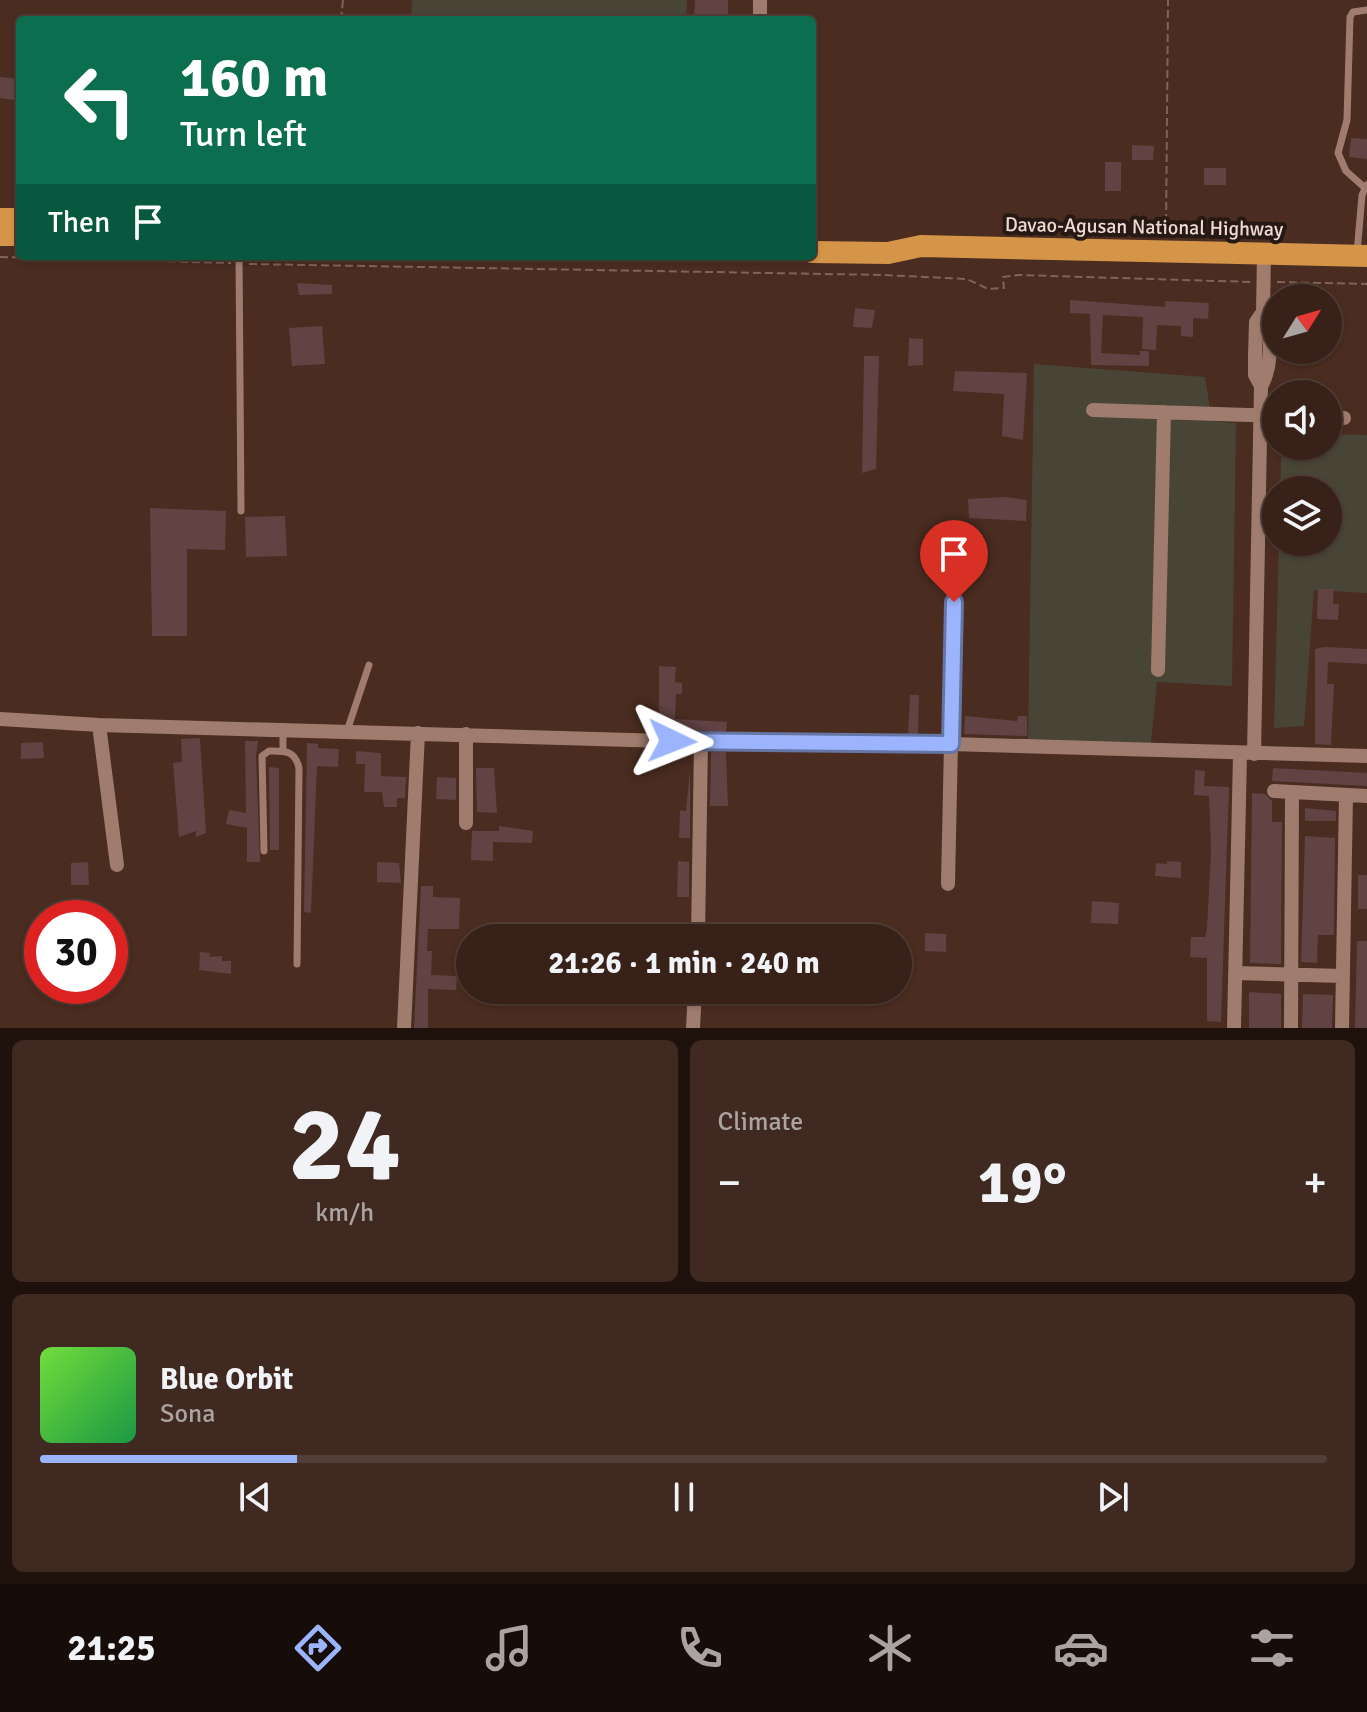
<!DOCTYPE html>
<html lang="en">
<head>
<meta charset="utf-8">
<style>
  body { margin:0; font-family:Signika,sans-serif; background:#3f2921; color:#f1f3f6; height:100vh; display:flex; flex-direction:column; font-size:30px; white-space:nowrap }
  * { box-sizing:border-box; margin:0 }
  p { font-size:26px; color:#aba3a2 }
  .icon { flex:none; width:44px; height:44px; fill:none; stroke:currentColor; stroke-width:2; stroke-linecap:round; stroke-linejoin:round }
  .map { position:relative; height:1028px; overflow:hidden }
  .panel { display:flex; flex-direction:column; gap:12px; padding:12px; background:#1f120d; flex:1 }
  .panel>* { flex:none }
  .banner { position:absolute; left:16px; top:16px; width:800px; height:244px; border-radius:8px; box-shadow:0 2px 6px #0004,0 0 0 2px #523e37; background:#0b6e4f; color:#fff; overflow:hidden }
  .needle { width:52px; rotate:53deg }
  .controls { position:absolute; left:1262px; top:284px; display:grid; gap:16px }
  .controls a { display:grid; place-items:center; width:80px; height:80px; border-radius:50%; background:#382118; box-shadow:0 2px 6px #0004,0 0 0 2px #523e37; font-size:40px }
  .speed { position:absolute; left:24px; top:900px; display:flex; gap:16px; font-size:40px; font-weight:700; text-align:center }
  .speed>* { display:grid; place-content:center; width:104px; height:104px; border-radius:50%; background:#382118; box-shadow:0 2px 6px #0004,0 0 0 2px #523e37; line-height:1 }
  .speed .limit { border:12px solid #d22; background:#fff; color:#111 }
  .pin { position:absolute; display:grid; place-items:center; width:68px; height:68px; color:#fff; margin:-82px -34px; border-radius:50% 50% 50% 0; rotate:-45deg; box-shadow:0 0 8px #0007 }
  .pin .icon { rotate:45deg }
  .me { position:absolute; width:88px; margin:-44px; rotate:92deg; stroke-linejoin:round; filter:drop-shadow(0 0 6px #0008) }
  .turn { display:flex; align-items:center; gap:28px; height:168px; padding:0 32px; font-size:36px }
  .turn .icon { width:104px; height:104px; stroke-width:2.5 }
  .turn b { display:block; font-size:56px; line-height:68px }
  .then { display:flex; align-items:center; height:76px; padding:0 32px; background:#0003; gap:16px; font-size:30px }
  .big { font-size:60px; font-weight:800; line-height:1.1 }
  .panel .widget { flex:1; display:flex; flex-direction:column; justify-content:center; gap:12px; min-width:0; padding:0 28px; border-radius:12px; background:#3f2921 }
  .panel .dial { align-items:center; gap:0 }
  .dial b { font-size:104px; line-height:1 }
  .song { display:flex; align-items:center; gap:24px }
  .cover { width:96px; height:96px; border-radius:12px; background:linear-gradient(135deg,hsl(100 70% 55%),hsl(140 70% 35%)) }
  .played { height:8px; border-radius:4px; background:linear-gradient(90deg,#9cb4fd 20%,#523e37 20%) }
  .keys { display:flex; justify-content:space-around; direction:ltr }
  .heat { display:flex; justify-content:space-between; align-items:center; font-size:44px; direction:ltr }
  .panel .tiles { flex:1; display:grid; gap:12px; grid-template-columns:1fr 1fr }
  .widget:last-child { grid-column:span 2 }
  .trip { position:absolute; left:456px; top:924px; width:456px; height:80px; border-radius:40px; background:#382118; box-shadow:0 2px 6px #0004,0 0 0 2px #523e37; font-weight:800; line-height:80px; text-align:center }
  .dock { display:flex; height:128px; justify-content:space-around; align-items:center; background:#160d0a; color:#aba3a2 }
  .dock .icon { width:56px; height:56px }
  .dock .on { color:#9cb4fd }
  .dock b { font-size:36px; color:#f1f3f6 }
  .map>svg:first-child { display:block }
  .green { fill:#494536 }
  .building { fill:#614344 }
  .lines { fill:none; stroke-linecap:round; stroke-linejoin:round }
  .path { stroke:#7f6459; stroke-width:2; stroke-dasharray:8 4; stroke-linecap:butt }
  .service { stroke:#9f7c6e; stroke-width:7 }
  .minor { stroke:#9f7c6e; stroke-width:14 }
  .trunk { stroke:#d49548; stroke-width:22 }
  .route-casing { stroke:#6575a4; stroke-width:20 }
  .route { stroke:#9cb4fd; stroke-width:14 }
  .labels { text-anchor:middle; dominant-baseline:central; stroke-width:8; stroke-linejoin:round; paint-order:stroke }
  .street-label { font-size:20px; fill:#eddad2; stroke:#261913 }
</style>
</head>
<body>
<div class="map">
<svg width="1367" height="1028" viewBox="0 0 1367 1028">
  <rect width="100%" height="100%" fill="#4a2c20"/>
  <!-- green -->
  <path class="green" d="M412 0H687L686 20H411Z
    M1034 364 1205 377 1212 421 1236 423 1232 686 1157 682 1151 743 1028 741Z
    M1328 434 1367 435V593L1314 590 1304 726 1274 728 1279 542H1328V490H1280L1282 446H1328Z"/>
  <!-- building -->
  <path class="building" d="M695 0H728V20H694Z
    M0 77 20 79V101L0 98Z
    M1351 138 1367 139V159L1349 157Z
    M1132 145 1154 146 1153 160H1132Z
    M1105 162H1121V191H1105Z
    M1204 168H1226V185H1204Z
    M297 283 332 285V294L299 295Z
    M1070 300 1165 307V301L1209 303 1208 319 1193 318V337L1181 336V326L1157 325 1156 350 1142 349 1143 317 1103 315 1101 353 1140 355V351H1149V366L1091 365 1090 314 1070 313Z
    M855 308 875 310 872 328 853 327Z
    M322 326 325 364 292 366 289 328Z
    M909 338 923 339V365L908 366Z
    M864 356H879L876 469 862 473Z
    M955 371 1027 373 1023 440 1002 436 1004 394 953 391Z
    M1005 497 1027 500 1026 521 969 518 968 499Z
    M150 508 226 511 225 550 187 549V636H152Z
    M285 516 287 556 246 557 245 517Z
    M1318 589H1334L1333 604H1339L1338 620 1317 619Z
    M1324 647 1367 649V664L1328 662 1327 684H1334L1331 745 1315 744V649Z
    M659 666 676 667 675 682 682 683V694H676L675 719 727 722 726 732 646 730 647 712 659 713Z
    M910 695H919L918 734H908Z
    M965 716 1017 721 1018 716H1027V736L964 734Z
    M200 738 206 833 196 837V831L179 837 173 763 182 762 181 739Z
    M245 741H258L256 756 260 862H247V828L226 824 229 810 246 813Z
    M43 742 44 758 21 759V743Z
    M307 743 318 744V748L339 749 338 767 317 766 311 913 304 912Z
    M356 751 381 753V776L406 777 405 798H397V807H384L382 792H364L365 764H356Z
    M711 752H726L728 806H710Z
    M269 767 279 768V850H270Z
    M476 768H494L497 813 477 812Z
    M1273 768 1367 773V786L1272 781Z
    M690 770V838H679L680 810 686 811Z
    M1195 770 1205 771 1204 786 1229 787 1221 1022 1207 1021V958L1190 957 1191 937H1205L1207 929 1211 851 1209 796 1194 795Z
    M437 777 456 778V800L436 799Z
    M1252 793 1265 794 1272 801V822H1282L1281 964 1250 963Z
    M1305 808 1336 811V821H1305Z
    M499 826 533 831 532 843 493 842V861L471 860 472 831H499Z
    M1305 836 1335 838 1334 935H1318L1317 963 1301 962Z
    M678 861 689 862V897H677Z
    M1167 861 1181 862V878L1155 876 1156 863 1167 864Z
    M88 862 89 885H71V863Z
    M377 862 399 863 401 883 377 882Z
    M1358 875H1367V909H1358Z
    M421 886H433V897L460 898 459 929H428L427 951H432L431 975 457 976 456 990 428 989V1028H414Z
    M1092 901 1119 903 1118 924 1091 923Z
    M925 933 946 934V952L925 951Z
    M1357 941H1367V1028H1355Z
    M200 952 210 953 209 957 222 956V961H231V974L199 970Z
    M1249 992 1281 994V1028H1249Z
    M1303 994 1333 995 1332 1028H1302Z"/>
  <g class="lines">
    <!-- path -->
    <path class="path" d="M341 20 343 0
      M1166 234 1168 0
      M0 257 231 263
      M249 264 883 275 967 279 988 289 1004 288 1003 277 1019 275 1251 282
      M1277 282 1367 284"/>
    <!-- service -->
    <path class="service" d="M1365 188 1346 171 1338 153 1347 120 1350 17 1353 12 1367 10
      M1357 253 1362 195 1367 185
      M239 256 241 511
      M347 731 369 665
      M283 751V729
      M264 851 262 756 269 751C285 751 295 750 299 768L297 964"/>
    <!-- minor -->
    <path class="minor" d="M760 20V0
      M1261 386 1255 375V356L1256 322 1263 312 1264 254
      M1093 410 1276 416
      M1328 418H1344
      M1158 670 1164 412
      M0 719 99 725 701 742 951 744 1367 756
      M99 725 117 865
      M466 734V823
      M1254 754 1261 386C1272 368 1273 330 1263 312
      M1274 791 1367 796
      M948 884 954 602
      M698 938 701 742
      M1235 973 1343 976
      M404 1028 418 733
      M693 1028 695 990
      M1234 1028 1240 754
      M1291 1028 1292 792
      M1342 1028 1346 795"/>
    <!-- trunk -->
    <path class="trunk" d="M0 219H20
      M0 235H20
      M812 252 888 253 921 246 1367 256"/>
  </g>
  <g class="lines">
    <defs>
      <path id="route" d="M672 741 951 744 954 602"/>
    </defs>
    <!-- route casing -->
    <use href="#route" class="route-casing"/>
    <!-- route -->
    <use href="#route" class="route"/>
  </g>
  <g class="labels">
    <!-- street labels -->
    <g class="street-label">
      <text transform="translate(1144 227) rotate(1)">Davao-Agusan National Highway</text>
    </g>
  </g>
</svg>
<div class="controls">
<a><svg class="needle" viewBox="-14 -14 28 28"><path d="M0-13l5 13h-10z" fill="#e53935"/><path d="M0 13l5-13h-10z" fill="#aba3a2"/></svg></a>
<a><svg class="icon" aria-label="sound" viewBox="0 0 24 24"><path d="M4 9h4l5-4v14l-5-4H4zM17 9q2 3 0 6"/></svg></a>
<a><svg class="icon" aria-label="layers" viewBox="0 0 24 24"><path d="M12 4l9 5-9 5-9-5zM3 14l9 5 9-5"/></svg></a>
</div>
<div class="speed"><div class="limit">30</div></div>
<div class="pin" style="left:954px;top:602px;background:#d93025"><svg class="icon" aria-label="arrive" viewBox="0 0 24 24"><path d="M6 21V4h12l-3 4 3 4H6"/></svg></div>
<svg class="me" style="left:672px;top:741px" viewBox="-20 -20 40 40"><path d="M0-17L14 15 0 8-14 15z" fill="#9cb4fd" stroke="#fff" stroke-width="4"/></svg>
<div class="trip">21:26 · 1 min · 240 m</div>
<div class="banner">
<div class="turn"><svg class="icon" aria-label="left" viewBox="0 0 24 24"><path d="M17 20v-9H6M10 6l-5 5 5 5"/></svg><div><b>160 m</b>Turn left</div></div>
<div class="then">Then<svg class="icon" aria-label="arrive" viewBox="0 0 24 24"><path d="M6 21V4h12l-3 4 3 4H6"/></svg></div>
</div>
</div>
<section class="panel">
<div class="tiles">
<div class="widget dial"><b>24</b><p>km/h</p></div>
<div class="widget"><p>Climate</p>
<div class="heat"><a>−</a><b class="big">19°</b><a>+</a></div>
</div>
<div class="widget">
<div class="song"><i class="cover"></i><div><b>Blue Orbit</b><p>Sona</p></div></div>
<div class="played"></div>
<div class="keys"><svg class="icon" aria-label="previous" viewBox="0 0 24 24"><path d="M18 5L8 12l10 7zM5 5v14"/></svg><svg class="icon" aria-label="pause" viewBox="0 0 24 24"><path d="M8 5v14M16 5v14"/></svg><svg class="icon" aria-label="next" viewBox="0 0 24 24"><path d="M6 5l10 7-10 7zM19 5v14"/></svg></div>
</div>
</div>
</section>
<nav class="dock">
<b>21:25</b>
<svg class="icon on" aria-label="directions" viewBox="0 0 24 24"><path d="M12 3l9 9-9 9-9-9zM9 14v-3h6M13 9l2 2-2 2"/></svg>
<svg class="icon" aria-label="music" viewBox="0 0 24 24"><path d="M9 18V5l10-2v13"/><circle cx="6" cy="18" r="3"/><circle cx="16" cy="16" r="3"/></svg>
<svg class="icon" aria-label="phone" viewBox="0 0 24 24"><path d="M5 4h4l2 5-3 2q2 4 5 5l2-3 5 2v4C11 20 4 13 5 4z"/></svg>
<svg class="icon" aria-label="climate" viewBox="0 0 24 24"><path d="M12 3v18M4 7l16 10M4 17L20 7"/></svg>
<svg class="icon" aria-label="car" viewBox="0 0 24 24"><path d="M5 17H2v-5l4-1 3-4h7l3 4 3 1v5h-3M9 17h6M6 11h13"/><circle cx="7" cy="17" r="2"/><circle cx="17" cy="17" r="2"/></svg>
<svg class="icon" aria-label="filters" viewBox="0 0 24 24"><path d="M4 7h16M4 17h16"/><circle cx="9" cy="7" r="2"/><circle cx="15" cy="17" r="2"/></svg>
</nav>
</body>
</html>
